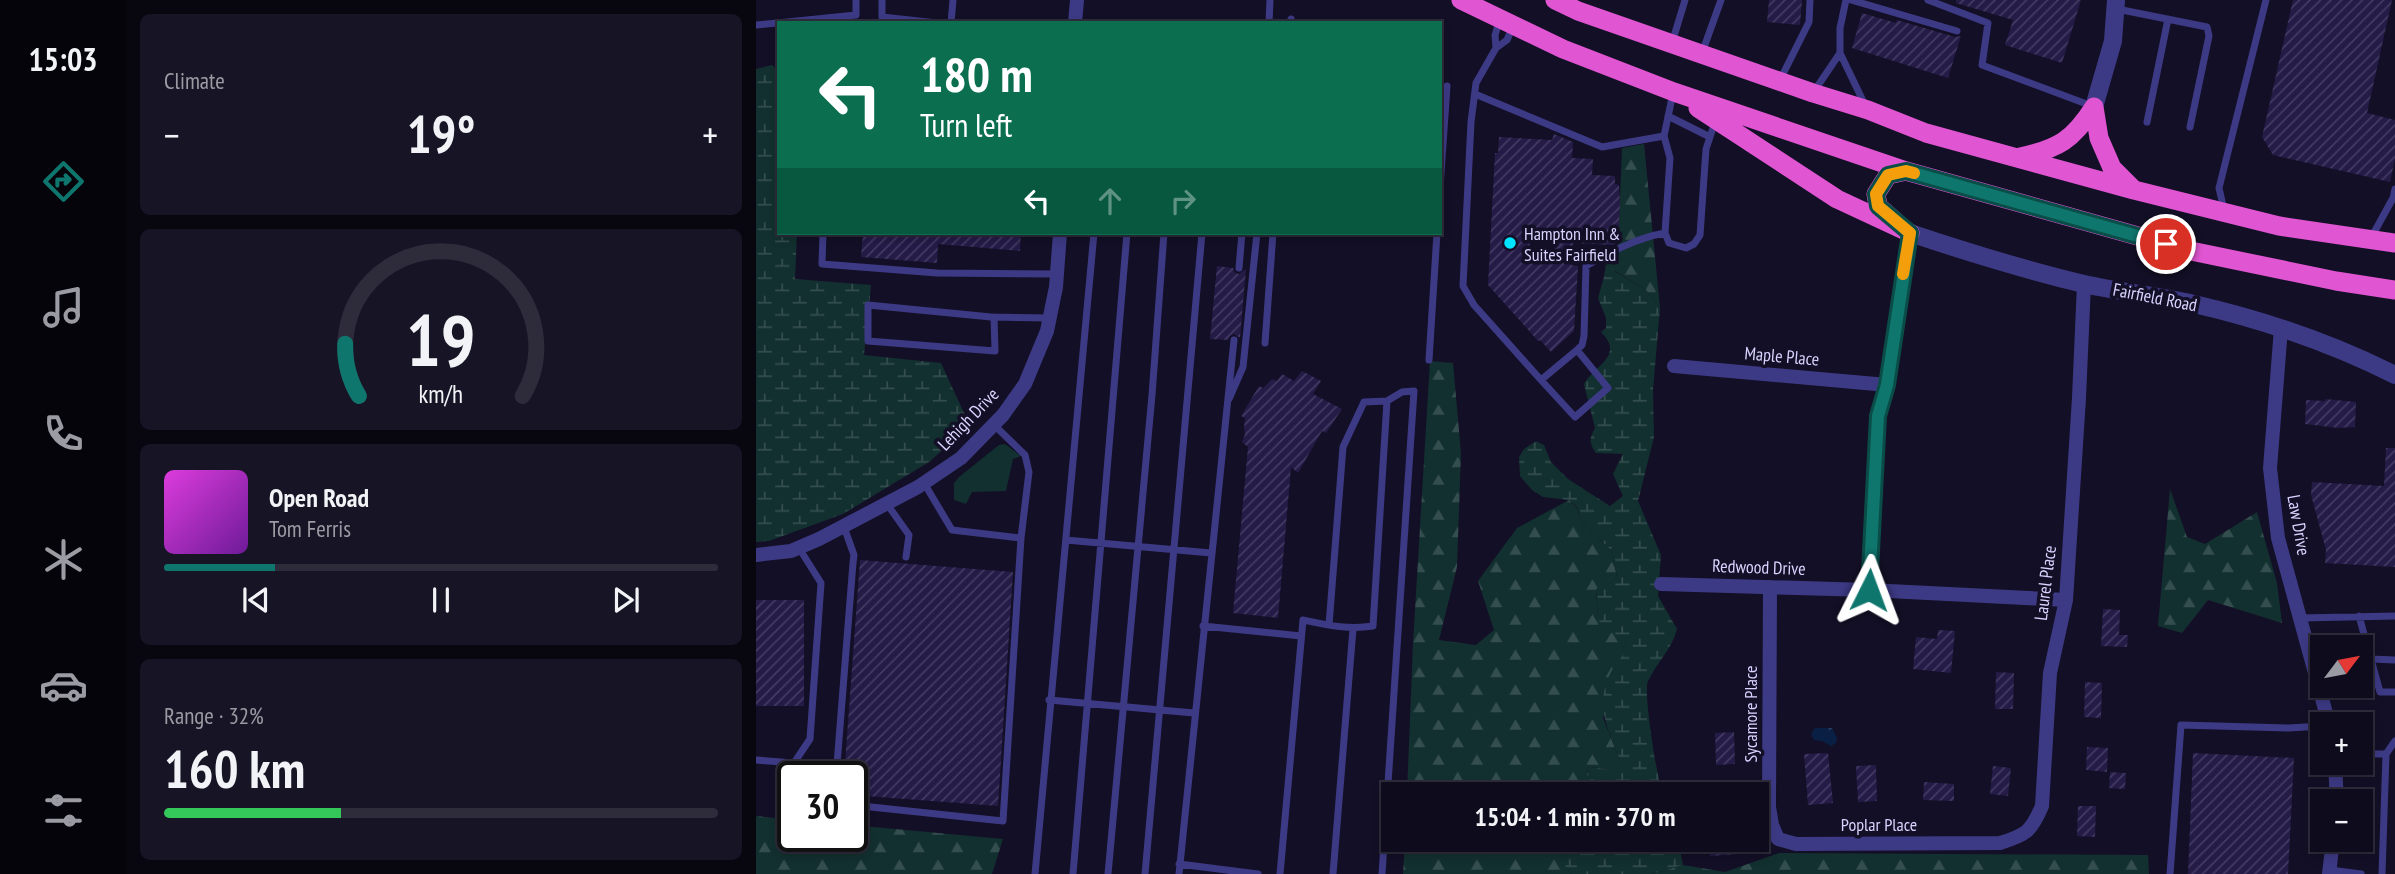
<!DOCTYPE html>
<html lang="en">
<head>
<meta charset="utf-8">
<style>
  body { margin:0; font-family:"PT Sans Narrow",sans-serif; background:#171425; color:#f1f3f6; height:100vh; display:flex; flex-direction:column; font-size:26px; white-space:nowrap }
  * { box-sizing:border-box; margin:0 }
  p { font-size:23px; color:#9b9ba3 }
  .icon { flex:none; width:38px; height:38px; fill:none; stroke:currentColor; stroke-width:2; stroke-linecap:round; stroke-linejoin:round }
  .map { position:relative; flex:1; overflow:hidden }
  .panel { display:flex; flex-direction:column; gap:14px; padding:14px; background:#08060f; width:630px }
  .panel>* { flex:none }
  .hud { position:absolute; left:21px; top:21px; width:665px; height:214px; border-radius:0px; box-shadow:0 4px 10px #0003,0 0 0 2px #2e2b3b; background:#0b6e4f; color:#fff; overflow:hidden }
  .needle { width:46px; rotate:58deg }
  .fabs { position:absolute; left:1554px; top:635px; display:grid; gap:14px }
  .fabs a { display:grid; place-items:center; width:63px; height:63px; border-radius:0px; background:#0e0b1c; box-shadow:0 4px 10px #0003,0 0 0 2px #2e2b3b; font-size:35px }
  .speed { position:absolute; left:21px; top:761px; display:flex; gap:14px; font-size:35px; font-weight:700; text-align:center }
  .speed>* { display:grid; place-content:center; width:91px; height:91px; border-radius:50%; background:#0e0b1c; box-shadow:0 4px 10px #0003,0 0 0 2px #2e2b3b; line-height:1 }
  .speed .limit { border:4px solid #111; border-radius:10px; background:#fff; color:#111 }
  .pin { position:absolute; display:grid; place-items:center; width:60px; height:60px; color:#fff; margin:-30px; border:4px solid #fff; border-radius:50%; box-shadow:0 2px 7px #0007 }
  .me { position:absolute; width:77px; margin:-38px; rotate:3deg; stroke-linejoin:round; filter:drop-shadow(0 0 5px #0008) }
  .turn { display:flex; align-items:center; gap:24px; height:147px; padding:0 28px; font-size:32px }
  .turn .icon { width:91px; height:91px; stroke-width:2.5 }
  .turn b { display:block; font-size:49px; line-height:60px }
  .lanes { display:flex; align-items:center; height:66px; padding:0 28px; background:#0003; justify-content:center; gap:35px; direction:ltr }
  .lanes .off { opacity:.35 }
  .big { font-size:52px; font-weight:600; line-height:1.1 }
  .panel .card { flex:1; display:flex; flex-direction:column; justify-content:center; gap:10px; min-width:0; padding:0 24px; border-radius:10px; background:#171425 }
  .panel .dial { align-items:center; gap:0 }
  .dial svg { height:182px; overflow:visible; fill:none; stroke:#2e2b3b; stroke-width:7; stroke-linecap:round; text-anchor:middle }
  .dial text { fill:#f1f3f6; stroke:none }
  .song { display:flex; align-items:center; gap:21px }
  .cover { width:84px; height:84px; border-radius:10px; background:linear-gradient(135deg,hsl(300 70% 55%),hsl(280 70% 35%)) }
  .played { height:7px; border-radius:4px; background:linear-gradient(90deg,#0f766e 20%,#2e2b3b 20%) }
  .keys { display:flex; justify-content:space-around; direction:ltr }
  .heat { display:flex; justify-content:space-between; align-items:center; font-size:38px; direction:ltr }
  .charge { height:10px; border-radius:5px; background:linear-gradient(90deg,#34c759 32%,#2e2b3b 0) }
  .trip { position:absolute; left:625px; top:782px; width:388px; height:70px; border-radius:0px; background:#0e0b1c; box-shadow:0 4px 10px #0003,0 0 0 2px #2e2b3b; font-weight:600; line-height:70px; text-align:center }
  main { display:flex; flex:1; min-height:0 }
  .menu { display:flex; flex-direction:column; width:126px; justify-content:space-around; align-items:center; background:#06040b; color:#9b9ba3 }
  .menu .icon { width:49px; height:49px }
  .menu .current { color:#0f766e }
  .menu b { font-size:32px; color:#f1f3f6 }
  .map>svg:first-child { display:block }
  .green { fill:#12302f }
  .forest { fill:url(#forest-firs) }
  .wetland { fill:url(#wetland-marsh) }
  .water { fill:url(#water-ripples) }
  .building { fill:url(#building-hatch); fill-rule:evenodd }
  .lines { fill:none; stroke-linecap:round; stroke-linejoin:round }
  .service { stroke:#3d3a85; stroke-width:7 }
  .minor { stroke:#3d3a85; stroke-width:14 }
  .tertiary { stroke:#3d3a85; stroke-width:18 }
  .trunk { stroke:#e055d1; stroke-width:19 }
  .route-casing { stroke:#0a4d48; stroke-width:18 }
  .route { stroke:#0f766e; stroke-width:12 }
  .slow { stroke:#f59e0b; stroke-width:12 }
  .poi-dot { fill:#00e5ff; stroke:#130f26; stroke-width:2.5 }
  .labels { text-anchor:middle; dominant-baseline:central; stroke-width:7; stroke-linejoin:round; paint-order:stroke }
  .poi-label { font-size:18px; fill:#d9d4ff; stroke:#130f26; text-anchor:start }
  .street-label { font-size:18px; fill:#d9d4ff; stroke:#130f26 }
</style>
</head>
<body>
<main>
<nav class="menu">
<b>15:03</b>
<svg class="icon current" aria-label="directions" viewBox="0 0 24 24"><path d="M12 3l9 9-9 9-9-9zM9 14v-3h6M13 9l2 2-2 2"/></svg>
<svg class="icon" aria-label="music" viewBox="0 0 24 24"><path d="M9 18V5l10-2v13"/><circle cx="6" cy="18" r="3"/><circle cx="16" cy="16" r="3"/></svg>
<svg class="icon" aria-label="phone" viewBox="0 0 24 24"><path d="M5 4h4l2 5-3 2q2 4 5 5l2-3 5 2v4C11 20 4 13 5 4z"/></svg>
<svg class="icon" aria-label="climate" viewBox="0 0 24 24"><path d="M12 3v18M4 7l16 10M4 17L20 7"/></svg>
<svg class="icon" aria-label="car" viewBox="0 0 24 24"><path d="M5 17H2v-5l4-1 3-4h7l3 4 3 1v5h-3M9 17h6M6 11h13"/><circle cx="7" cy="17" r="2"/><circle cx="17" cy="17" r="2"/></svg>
<svg class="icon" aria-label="filters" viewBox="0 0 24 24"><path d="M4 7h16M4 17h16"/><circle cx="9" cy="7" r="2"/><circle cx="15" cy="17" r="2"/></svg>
</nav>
<section class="panel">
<div class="card"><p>Climate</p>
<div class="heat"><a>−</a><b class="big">19°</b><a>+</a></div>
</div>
<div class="card dial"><svg viewBox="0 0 100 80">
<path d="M14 69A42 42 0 1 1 86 69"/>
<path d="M14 69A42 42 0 0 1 8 46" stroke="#0f766e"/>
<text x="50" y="56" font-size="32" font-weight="700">19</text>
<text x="50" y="72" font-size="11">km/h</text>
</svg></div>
<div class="card">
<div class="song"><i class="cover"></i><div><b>Open Road</b><p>Tom Ferris</p></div></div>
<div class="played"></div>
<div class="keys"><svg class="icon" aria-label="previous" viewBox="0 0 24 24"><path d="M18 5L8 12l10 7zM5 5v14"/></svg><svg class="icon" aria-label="pause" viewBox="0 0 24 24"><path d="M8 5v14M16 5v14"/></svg><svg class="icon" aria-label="next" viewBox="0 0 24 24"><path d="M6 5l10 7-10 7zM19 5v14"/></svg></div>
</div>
<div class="card"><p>Range · 32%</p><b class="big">160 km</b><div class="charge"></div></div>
</section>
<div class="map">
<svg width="1639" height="874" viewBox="0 0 1639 874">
  <defs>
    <pattern id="forest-firs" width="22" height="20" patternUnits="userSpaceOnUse" patternTransform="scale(1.75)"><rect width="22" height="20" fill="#12302f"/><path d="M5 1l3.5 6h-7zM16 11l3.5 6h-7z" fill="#344d4e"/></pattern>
    <pattern id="wetland-marsh" width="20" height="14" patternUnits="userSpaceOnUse" patternTransform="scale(1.75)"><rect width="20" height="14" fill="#12302f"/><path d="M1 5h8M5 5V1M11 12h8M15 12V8" fill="none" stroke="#344d4e"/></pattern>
    <pattern id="water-ripples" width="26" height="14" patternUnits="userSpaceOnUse" patternTransform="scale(1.75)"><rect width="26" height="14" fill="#0a1f44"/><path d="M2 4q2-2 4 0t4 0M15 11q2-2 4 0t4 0" fill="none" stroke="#2d3f60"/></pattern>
    <pattern id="building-hatch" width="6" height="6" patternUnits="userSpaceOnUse" patternTransform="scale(1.75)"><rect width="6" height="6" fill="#241b47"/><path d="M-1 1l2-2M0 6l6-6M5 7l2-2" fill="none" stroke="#433b63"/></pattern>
  </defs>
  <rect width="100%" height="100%" fill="#130f26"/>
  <!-- green -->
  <path class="green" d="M249 444 265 456 257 459 250 491 216 492 210 504 198 500V483L203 477 243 445Z"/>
  <!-- forest -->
  <path class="forest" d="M888 144 904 308 889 289 859 271 848 277 852 250 862 246 866 148Z
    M674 361 697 363 705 453 701 567 683 640 720 645 738 630 722 581 761 528 813 500 821 508 825 522 855 550 861 577 840 590 842 616 870 639 869 655 858 667 847 718 863 758 858 770 834 767 830 772 840 794H651L657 643Z
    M1414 489 1431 537 1449 544 1501 512 1521 583 1526 623 1452 600 1426 633 1402 626Z
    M0 816 37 820V836H96V825L247 839 236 874H0Z
    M649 840H807L804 842 808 863 815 874H647Z
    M1023 853 1392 855 1393 874H896L927 865 969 872Z"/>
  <!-- wetland -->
  <path class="wetland" d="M16 65 23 71V233H41L39 279 115 285 108 355 185 363 214 426 173 462 87 514 13 541 0 542V69Z
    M858 271 889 289 904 308 897 390 898 437 882 501 905 555 902 596 921 629C916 649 901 662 892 681 887 693 901 779 907 794H840L830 772 834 767 857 770 863 758C850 725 838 703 857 668 866 653 868 662 870 639L846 629 842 616 840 589 861 576 855 550 825 522 821 507 813 500 787 497 776 490 764 476 763 457 768 449 780 441 788 445 795 462 812 479 854 506 867 496 857 474 867 454 840 453C833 443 833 439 839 428L828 384C839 365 869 356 845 332L850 328V318L842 298 848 277Z
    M807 840H922L927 865 896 874H815L808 864 804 842Z"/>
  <!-- water -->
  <path class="water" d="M1059 728H1076L1081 738 1080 743 1075 746 1066 741 1058 740 1055 734Z"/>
  <!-- building -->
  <path class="building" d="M1013 0H1046L1044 25 1011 22Z
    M1200 0H1325L1306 63 1249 45 1257 20 1200 3Z
    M1537 0H1636L1611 113 1639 120V159L1634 182 1517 155 1506 137Z
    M1106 13 1140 23 1141 20 1199 37 1205 36 1192 78 1096 48Z
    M798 134 817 142 816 158 837 159 836 175 859 176V184L863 185 864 204 862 242 856 245 817 243 815 265 822 266 818 331 795 352 784 340 782 341 732 285 739 153H742L743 137 796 140ZM774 237 799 239 797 264 773 263Z
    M107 233H265L264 251 182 244 181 263 105 257Z
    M461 266 477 268 479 273 483 274 490 269 484 338 478 334 474 336 472 340 454 339Z
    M546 371 565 381 557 394 586 409 570 433 566 431 542 473 535 467 522 618 477 613 492 447 486 442 489 434 488 428 489 418 485 416 503 386 507 388 516 379 521 381 526 374 538 381Z
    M1569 399 1600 402 1599 427 1582 428 1549 424 1550 400 1569 401Z
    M1630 448H1639V567L1569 563 1570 550 1555 495 1556 482 1628 486Z
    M104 560 257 572 242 806 96 795V777H88Z
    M0 600H48V706H0Z
    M1347 609 1364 610 1363 635H1372L1371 647 1345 646Z
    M1182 630 1199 631 1195 673 1157 669 1160 637 1181 639Z
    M1240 672 1258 673 1257 709H1239Z
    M1329 682 1346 683 1345 718 1328 717Z
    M978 732 979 764 960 765 959 733Z
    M1331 747 1352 748 1351 772 1330 770Z
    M1072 753 1077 803 1052 805 1048 754Z
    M1437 753 1538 758 1532 874H1432Z
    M1120 765 1121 801 1102 802 1100 766Z
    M1237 766 1255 768 1252 796 1234 794Z
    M1354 772 1370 773 1369 789 1353 788Z
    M1168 782 1198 784V801L1167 800Z
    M1322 806H1340L1339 837 1321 836Z
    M960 840H982L983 854 954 856 953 841Z"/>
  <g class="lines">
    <!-- service -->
    <path class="service" d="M126 0V17L181 23
      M1090 0 1084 28V53L1109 105
      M1095 0 1201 31
      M1172 0 1232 23 1226 65 1336 106
      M1361 9 1451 27 1453 36 1434 127
      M744 19 739 35 740 48 751 40 757 26
      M195 23 197 0
      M513 23 514 0
      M534 23 535 19
      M0 25 100 15V0
      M916 43 929 0
      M740 48 720 83 715 122 707 286 718 305 785 380 821 350 852 388 819 417 785 380
      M946 53 965 0
      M1024 80 1053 22 1054 0
      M1059 90 1084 53
      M719 94 846 147 908 136 917 93
      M912 116 954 137
      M1391 122 1412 19
      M908 136 914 158 909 233 913 243 930 248 938 244 944 235 950 149 959 122
      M684 188 691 86
      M1468 210 1463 188 1510 0
      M67 233 66 264 181 273 301 274
      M1615 238 1637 198 1639 189
      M483 268 486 233
      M238 317 239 351 112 341V305L235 317 293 318
      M509 343 517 233
      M821 350 826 345 828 336 830 266C855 252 880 238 909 233
      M673 360 681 233
      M473 399 487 367 501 233
      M168 483 196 530 265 538
      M131 504 153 535 150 557
      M310 540 455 553
      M1603 616 1624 692H1639
      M1545 618 1639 616
      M447 626 545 636
      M1615 659 1639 660
      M293 700 438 713
      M1605 754H1630
      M0 760 38 763 54 739 65 583 43 548
      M80 777 97 563 98 555 88 527
      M96 805 247 821 265 538 273 472 269 455 238 425
      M423 864 502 874
      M1574 870 1605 874
      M279 874 338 233
      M317 874 371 233
      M352 874 396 395 408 233
      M389 874 446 233
      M423 874 478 340
      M524 874 547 620C571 625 592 630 617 626L631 401 608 402 587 447 573 625
      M577 874 597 629
      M626 874 658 391 646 392 631 401
      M1414 874 1425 725 1533 728 1566 726
      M1626 874 1630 754 1639 741"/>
    <!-- minor -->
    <path class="minor" d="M319 23 321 0
      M1525 328 1514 468 1522 538 1573 724
      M918 366 1131 385
      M0 555 35 551 63 539 162 487 205 458 247 415 269 384 291 331 300 287 304 233
      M905 584 1113 590 1310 600
      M1014 587 1013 807 1016 825 1022 839 1040 844 1244 843C1270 835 1275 832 1286 806L1294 673 1310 600 1323 398 1328 284
      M1113 590 1122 416 1131 385 1154 233
      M1579 763 1581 802
      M1573 874 1577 840"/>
    <!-- tertiary -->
    <path class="tertiary" d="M1338 107 1357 41 1360 0
      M1154 233C1211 252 1269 270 1328 284 1364 292 1402 296 1438 304 1508 320 1575 343 1639 375"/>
    <!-- trunk -->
    <path class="trunk" d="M705 0 807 49 918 92 1150 171 1435 251 1580 281 1639 290
      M799 0 822 11 1057 93 1112 110 1170 133 1378 190 1523 226 1639 243
      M1338 107 1343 138 1356 168 1377 189
      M942 108 1081 199 1154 233
      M1264 157C1302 149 1317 140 1338 107
      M1139 221 1122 206 1120 194 1132 175 1150 171"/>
  </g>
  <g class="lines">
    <defs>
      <path id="route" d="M1113 590 1122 416 1131 385 1154 233 1122 206 1120 194 1132 175 1150 171 1410 244"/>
    </defs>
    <!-- route casing -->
    <use href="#route" class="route-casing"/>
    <!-- route -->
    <use href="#route" class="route"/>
    <!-- slow -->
    <path class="slow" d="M1147 274 1154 233 1122 206 1120 194 1132 175 1150 171 1158 173"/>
  </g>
  <!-- markers -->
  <circle class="poi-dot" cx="754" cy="243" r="7"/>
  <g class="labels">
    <!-- poi labels -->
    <g class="poi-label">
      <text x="768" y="233">Hampton Inn &amp;<tspan x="768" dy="21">Suites Fairfield</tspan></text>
    </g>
    <!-- street labels -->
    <g class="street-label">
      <text transform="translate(1399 297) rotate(11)">Fairfield Road</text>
      <text transform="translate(1026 356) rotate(5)">Maple Place</text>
      <text transform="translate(212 419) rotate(-46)">Lehigh Drive</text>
      <text transform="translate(1543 525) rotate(80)">Law Drive</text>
      <text transform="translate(1003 567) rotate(2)">Redwood Drive</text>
      <text transform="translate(1289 583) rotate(-83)">Laurel Place</text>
      <text transform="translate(994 714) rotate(-90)">Sycamore Place</text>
      <text x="1123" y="824">Poplar Place</text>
    </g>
  </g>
</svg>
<div class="fabs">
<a><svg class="needle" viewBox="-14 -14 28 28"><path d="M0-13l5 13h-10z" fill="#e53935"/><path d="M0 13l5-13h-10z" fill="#9b9ba3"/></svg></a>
<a>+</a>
<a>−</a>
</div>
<div class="speed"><div class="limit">30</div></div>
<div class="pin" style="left:1410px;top:244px;background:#d93025"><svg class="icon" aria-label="arrive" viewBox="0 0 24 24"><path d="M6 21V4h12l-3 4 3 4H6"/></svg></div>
<svg class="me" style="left:1113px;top:590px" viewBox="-20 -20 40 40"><path d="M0-17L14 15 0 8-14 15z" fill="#0f766e" stroke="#fff" stroke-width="4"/></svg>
<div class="trip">15:04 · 1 min · 370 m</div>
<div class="hud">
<div class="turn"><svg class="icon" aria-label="left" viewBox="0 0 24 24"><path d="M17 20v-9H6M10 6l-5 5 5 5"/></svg><div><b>180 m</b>Turn left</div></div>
<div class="lanes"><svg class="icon" aria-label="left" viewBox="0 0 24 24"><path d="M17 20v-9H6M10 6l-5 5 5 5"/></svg><svg class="icon off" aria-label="ahead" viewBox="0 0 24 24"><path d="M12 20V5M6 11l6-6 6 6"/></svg><svg class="icon off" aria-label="right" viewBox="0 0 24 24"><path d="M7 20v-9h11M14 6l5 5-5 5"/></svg></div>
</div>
</div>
</main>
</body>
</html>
